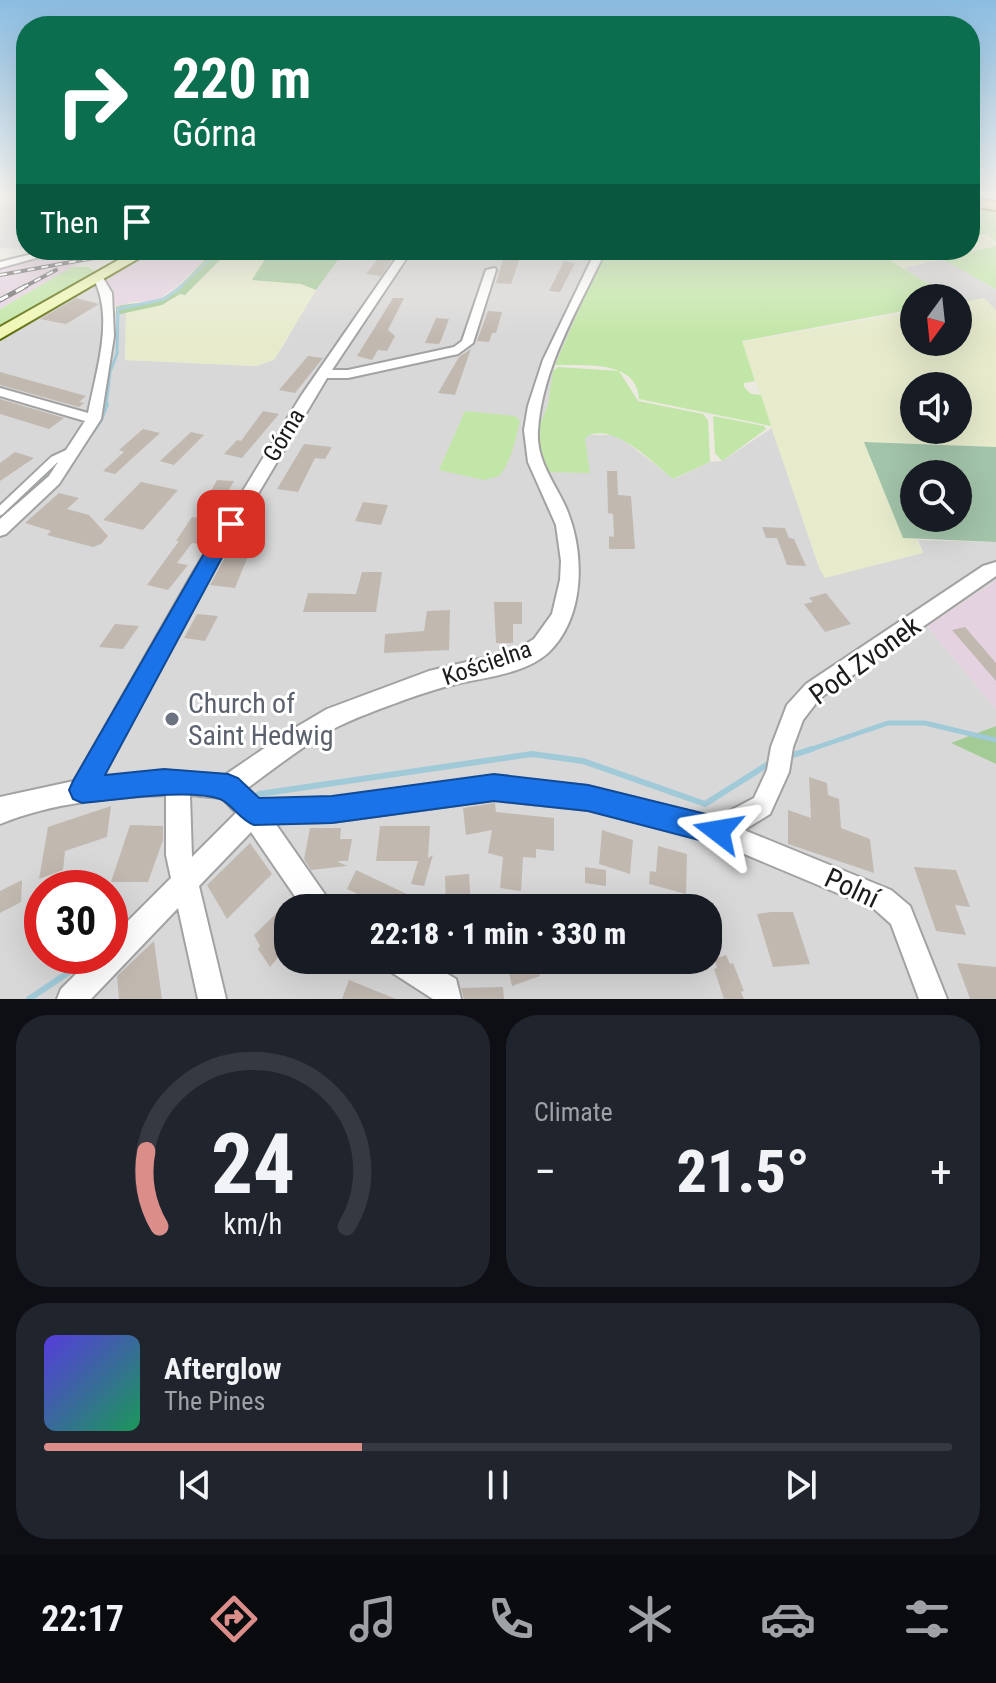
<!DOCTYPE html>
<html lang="en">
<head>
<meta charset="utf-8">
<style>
  body { margin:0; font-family:"Roboto Condensed",sans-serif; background:#20242c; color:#f1f3f6; height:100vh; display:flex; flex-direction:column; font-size:30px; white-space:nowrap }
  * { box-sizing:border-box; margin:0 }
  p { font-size:26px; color:#9ea1a6 }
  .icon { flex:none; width:44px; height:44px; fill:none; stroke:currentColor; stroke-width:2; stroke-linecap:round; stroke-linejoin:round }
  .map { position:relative; height:999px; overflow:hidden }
  .side { display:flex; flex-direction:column; gap:16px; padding:16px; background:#0d0f14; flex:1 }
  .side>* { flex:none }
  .hud { position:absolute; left:16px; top:16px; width:964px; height:244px; border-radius:32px; box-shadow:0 8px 32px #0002; background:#0b6e4f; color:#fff; overflow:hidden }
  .needle { width:52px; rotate:195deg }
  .tools { position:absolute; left:900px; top:284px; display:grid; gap:16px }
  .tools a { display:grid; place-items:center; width:72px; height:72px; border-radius:50%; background:#171b24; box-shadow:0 8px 32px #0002; font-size:40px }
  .speed { position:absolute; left:24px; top:870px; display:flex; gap:16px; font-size:40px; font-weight:700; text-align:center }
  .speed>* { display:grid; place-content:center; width:104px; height:104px; border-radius:50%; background:#171b24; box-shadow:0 8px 32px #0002; line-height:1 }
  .speed .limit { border:12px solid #d22; background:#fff; color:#111 }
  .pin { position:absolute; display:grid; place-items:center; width:68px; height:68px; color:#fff; margin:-34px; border-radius:16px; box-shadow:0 4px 12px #0006 }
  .me { position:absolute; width:88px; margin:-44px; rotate:284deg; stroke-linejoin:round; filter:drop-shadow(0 0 6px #0008) }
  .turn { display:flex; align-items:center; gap:28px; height:168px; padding:0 24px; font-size:36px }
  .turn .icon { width:104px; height:104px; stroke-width:2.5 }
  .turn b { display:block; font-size:56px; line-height:68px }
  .then { display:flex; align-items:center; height:76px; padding:0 24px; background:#0003; gap:16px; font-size:30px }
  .big { font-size:60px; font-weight:800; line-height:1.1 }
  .side .tile { flex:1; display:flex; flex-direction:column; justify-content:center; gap:12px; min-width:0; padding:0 28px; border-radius:32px; background:#20242c }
  .side .dial { align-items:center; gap:0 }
  .dial svg { height:208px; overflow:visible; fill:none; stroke:#363941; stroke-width:7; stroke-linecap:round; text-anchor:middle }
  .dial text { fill:#f1f3f6; stroke:none }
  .song { display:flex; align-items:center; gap:24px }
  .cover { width:96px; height:96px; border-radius:12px; background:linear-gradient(135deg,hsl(250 70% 55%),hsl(150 70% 35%)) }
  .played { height:8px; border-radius:4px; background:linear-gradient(90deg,#db8d8a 35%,#363941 35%) }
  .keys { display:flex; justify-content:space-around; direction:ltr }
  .heat { display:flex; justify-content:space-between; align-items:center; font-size:44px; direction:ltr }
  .side .tiles { flex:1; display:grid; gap:16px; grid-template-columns:1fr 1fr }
  .tile:last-child { grid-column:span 2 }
  .trip { position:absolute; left:274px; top:894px; width:448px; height:80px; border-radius:32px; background:#171b24; box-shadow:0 8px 32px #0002; font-weight:800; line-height:80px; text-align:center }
  .tabs { display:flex; height:128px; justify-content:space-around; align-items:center; background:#090b0e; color:#9ea1a6 }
  .tabs .icon { width:56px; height:56px }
  .tabs .on { color:#db8d8a }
  .tabs b { font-size:36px; color:#f1f3f6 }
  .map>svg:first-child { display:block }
  .residential { fill:#d9d8d8; fill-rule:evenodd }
  .industrial { fill:#e5d2e1 }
  .farmland { fill:#e7ebcc; fill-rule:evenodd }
  .grass { fill:#c2e6a7 }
  .forest { fill:#a3cb96 }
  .cemetery { fill:#a2c4a9; fill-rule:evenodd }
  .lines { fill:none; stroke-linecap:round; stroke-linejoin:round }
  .stream-far4 { stroke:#a1cad9; stroke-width:2 }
  .stream-far3 { stroke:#a1cad9; stroke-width:3 }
  .stream-far2 { stroke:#a1cad9; stroke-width:4 }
  .stream-far1 { stroke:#a1cad9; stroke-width:5 }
  .stream { stroke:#a1cad9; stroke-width:6 }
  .building { fill:#c1b8b0 }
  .service-far1-casing { stroke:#a2a2a2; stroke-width:7 }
  .service-casing { stroke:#a2a2a2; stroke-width:12 }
  .minor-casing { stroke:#a2a2a2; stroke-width:4 }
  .secondary-casing { stroke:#5c6c08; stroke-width:4 }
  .primary-casing { stroke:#8d6804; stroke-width:4 }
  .service-far1 { stroke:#fff; stroke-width:5 }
  .service { stroke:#fff; stroke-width:8 }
  .minor { fill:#fff; fill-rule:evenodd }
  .secondary { fill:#f0f7b4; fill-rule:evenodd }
  .primary { fill:#f8d599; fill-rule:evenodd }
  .rail-far1-casing { stroke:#696969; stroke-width:4 }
  .rail-casing { stroke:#696969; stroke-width:5 }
  .rail-far1 { stroke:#fff; stroke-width:2; stroke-dasharray:7; stroke-linecap:butt }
  .rail { stroke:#fff; stroke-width:3; stroke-dasharray:9; stroke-linecap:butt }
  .route { fill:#1a73e8; stroke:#114b97; stroke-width:2 }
  .worship-dot { fill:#6b7280; stroke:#fff; stroke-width:3 }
  .labels { text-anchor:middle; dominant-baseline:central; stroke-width:6; stroke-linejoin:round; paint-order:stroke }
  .street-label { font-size:24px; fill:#1b1b1b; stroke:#fff }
  .near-street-label { font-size:28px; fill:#1b1b1b; stroke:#fff }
  .near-worship-label { font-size:28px; fill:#5b616d; stroke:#fff; text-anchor:start }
</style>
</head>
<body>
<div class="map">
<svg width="996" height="999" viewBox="0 0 996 999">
  <rect width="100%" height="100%" fill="#ece9e0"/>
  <!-- residential -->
  <path class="residential" d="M0 204 26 207V249L0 248Z
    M346 250H605L555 365 548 405 539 432 585 438 587 435H617L674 479 710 462 722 461 772 428 820 570 923 552 918 540 996 542V581L927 626 996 709V726L952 743 996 764V999H0V326L96 272 108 283 116 314 126 313 125 360 257 366 282 348 312 295ZM42 888H110V956H42ZM288 908H708V960H288Z
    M942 259 996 289V310L984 299 960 303 958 298H952L903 268Z"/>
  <!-- industrial -->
  <path class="industrial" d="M66 250H100L92 256 124 250H215L175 288 156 301 132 302 116 307 105 279 151 253 80 263 0 309V267Z
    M996 581V709L927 626Z"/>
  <!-- farmland -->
  <path class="farmland" d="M987 233 996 246 903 268 885 257 914 250H970V237Z
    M267 251 270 253 253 280 301 284 316 290 274 360 257 366 125 360 126 313 130 309 155 306 169 301 203 276 223 254Z
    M984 298 996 310V447L865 442 923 553 825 578 820 570 742 342 914 311V342H958V303ZM914 386H958V430H914Z"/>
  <!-- grass -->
  <path class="grass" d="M970 206 996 210V242L987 233 970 237Z
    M996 246V289L942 259Z
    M605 250H914L886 258 952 298H914V309L742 341 755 381 744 383V387L751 394 761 395 771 426 639 399C637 359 583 366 555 365Z
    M72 267H88L96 272 0 326V309Z
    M558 367 619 371 638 401 703 414 708 420 710 462 673 479C653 463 611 419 585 438L590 473 546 472 535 437 548 405 553 371Z
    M465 411 515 416 520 421C516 438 511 463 499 476L484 480 439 470Z
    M713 416 764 426 766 429 722 461 715 453Z"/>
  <!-- forest -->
  <path class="forest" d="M215 250 344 252 316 290 301 284 252 280 269 253 267 251 227 253 185 295 180 294 162 305 116 315V307C129 302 142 304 155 301 177 294 198 265 215 250Z
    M996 726V764L951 743Z"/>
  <!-- cemetery -->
  <path class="cemetery" d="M864 442 996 447V542L903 538ZM914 474H958V518H914Z"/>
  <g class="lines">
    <!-- stream-far4 -->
    <path class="stream-far4" d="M294 250 337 255
      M179 288 220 250"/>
    <!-- stream-far3 -->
    <path class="stream-far3" d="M106 406 110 372 117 354 118 309 164 299 182 286"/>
    <!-- stream-far2 -->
    <path class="stream-far2" d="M84 444 101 420 107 404
      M16 506 56 468"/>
    <!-- stream-far1 -->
    <path class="stream-far1" d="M806 751 888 723H925L996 740"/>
    <!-- stream -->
    <path class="stream" d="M790 756 812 749
      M252 800 259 794 532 754 583 761 705 804 770 763
      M29 999 93 956"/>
  </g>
  <!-- building -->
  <path class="building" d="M385 250H398L381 276 366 274Z
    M505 253 518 254 516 258H520L511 284 496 283Z
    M564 261 575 263 560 292 549 291Z
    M76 298 99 304 66 324 40 319Z
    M393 298H404L388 330 395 336 387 351 378 350 372 360 357 356Z
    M488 311 502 312 496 333H492L489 342 477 341Z
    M436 318 449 319 442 338 439 344 425 343Z
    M471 349 455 395 438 393 459 357Z
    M308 356 323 358 295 393 279 390Z
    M0 372 86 396 79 402 84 403 79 407 0 385Z
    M0 399 64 418 49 429 0 414Z
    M263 411 279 414 242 458 224 454 237 440 241 441Z
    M143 429 160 433 115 474 103 471 124 452 119 450Z
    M191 432 204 435 174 465 160 461Z
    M304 444 332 447 325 459 315 458 298 492 277 489Z
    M15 452 34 458 0 481V463Z
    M607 471H617L618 495 631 496 635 549H609V536L614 537 613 514 608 513Z
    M217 480 234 481 198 544 192 543 177 563 188 565 168 590 147 585 179 541H176L192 517 196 518Z
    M141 482 178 490 143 530 103 520Z
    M59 493 79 498 67 509 89 515 108 536 101 544 93 547 47 535 51 531 25 523Z
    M363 502 388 505 381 525 355 521Z
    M762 527 785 528 789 538 794 539 806 566 787 565 777 538H766Z
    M227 554 248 556 235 588 210 585Z
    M362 572H382L376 612H303L308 593 356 594Z
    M826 593 851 624 825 632 804 604 813 602 809 598Z
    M494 602H522V624H513V643H496Z
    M450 610 449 650 384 653 385 634 424 631 427 611Z
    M197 614 218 616 205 641 184 638Z
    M115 624 139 626 123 649 99 647Z
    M965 627 996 663V681L952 630Z
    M809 777 827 783 828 795 839 799 841 828 870 839 874 873 788 844V810L811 818Z
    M495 803 496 812 554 818V851L536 849V858L523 857 521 891 500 888 503 857 488 853 492 830 466 835 463 808Z
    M111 806 107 837 65 851 63 870 39 879 48 827Z
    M130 825 163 826V840L148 882H111Z
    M380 826H430L428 858 433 855 424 886 411 884 418 861H376Z
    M310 828H341L340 839H352L348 861H337L347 866 311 870 304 859Z
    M602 830 633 840 630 874 599 864Z
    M250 843 272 874 227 919 207 885Z
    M658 846 687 854 686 894 649 884 650 871 656 872Z
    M585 867 606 870V886L585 883Z
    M914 867 956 870 970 907 955 905 966 935 936 931Z
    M356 870 411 896 406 908H364L366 903 360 901 362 896 347 889Z
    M469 874 471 905 446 907 445 876Z
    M22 880 21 902 0 913V891Z
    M288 902V962L282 953 270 967 258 949 260 946 254 935Z
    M771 912H793L810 964 773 967 757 914Z
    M154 941 162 999H119L117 976Z
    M726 955 730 964 733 963 744 991 741 992 744 999H724L714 969 717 968 714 959Z
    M516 960H561L562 961 538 970 540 976 512 986 507 963Z
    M957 963 996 967V999H970Z
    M349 980 396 999H342Z
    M503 987 504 999H464L461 988Z"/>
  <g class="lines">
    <defs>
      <path id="service-far1" d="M140 253 174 250"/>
      <path id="service" d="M0 511 54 460 69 453"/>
      <path id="minor" d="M48 250H65L0 268V262Z
        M402 250H412L332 370H348L454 347 462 341 486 270 495 268 496 270 473 343 458 354 348 378H327L206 581 102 777 172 771 225 775 288 732 327 709 429 671 516 650 534 639 552 614 560 580 561 561 556 525 528 462 524 430 528 406 543 360 596 250H606C579 307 542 367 538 431 536 462 556 484 567 510 585 554 585 618 548 653 524 674 486 677 456 684 439 688 421 694 404 700 380 709 354 718 331 730 301 747 274 769 246 789L256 800 332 798 494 776 588 786 716 818 754 798 767 770 771 747 787 705 806 684 983 566 996 562V576L820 698 803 720 793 747 789 772 770 814 744 830 891 890 910 906 947 999H919L891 924 873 908 718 843 588 810 494 800 332 822 275 823 328 899 332 908H303L251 832 199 886 226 999H198L178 908 91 999H57L61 989 94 956H110V939L171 878 166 855V795C111 797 51 803 0 824V797L74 781 194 571 301 396ZM190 795 222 798 236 813 192 857Z
        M94 276H102L112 293 114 336 101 419 59 484 6 534 0 536V519L49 476 85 421 0 396V388L88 413C96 372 115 316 93 278Z
        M384 960H424L456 979 461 999H433L388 970Z"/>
      <path id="secondary" d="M136 250H153L0 339V327Z"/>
      <path id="primary" d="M970 198 996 202V210L970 206Z"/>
    </defs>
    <!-- service-far1 casing -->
    <use href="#service-far1" class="service-far1-casing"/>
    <!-- service casing -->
    <use href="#service" class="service-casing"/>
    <!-- minor casing -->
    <use href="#minor" class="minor-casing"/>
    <!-- secondary casing -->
    <use href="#secondary" class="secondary-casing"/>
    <!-- primary casing -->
    <use href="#primary" class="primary-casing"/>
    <!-- service-far1 -->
    <use href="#service-far1" class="service-far1"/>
    <!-- service -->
    <use href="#service" class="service"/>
    <!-- minor -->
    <use href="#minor" class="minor"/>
    <!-- secondary -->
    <use href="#secondary" class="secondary"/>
    <!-- primary -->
    <use href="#primary" class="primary"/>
    <defs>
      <path id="rail-far1" d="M0 275 137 250
        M22 288 56 270"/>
      <path id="rail" d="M0 300 26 286"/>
    </defs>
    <!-- rail-far1 casing -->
    <use href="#rail-far1" class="rail-far1-casing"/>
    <!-- rail casing -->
    <use href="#rail" class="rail-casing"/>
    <!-- rail-far1 -->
    <use href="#rail-far1" class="rail-far1"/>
    <!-- rail -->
    <use href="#rail" class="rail"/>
  </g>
  <!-- sky -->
  <linearGradient id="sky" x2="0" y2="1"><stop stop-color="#8bbde2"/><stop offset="0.58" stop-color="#f6f5f1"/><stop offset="1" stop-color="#f6f5f1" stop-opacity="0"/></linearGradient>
  <rect width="996" height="336" fill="url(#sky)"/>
  <!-- route -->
  <path class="route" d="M231 517 237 519 240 524 105 775 164 769 228 774 238 778 259 798 332 796 494 774 588 785 718 817 728 821 732 831 728 841 718 845 588 811 494 801 332 823 254 825C240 820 232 804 220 799 188 788 117 800 82 803L73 799 69 790 73 781 224 519Z"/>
  <!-- markers -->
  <circle class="worship-dot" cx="172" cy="719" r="8"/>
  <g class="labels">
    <!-- street labels -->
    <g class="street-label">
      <text transform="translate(284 435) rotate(-59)">Górna</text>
      <text transform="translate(487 663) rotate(-19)">Kościelna</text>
    </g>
    <!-- near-street labels -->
    <g class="near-street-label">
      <text transform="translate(865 660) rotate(-36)">Pod Zvonek</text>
      <text transform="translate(852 888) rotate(25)">Polní</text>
    </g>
    <!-- near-worship labels -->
    <g class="near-worship-label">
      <text x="188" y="703">Church of<tspan x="188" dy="32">Saint Hedwig</tspan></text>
    </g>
  </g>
</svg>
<div class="tools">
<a><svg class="needle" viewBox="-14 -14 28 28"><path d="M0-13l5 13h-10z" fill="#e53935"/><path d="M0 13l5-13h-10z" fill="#9ea1a6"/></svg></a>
<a><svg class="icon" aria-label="sound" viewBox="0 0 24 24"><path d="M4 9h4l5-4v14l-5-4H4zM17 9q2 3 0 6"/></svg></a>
<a><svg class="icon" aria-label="search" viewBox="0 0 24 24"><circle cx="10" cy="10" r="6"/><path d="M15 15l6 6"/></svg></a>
</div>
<div class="speed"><div class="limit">30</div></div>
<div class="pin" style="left:231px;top:524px;background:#d93025"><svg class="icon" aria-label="arrive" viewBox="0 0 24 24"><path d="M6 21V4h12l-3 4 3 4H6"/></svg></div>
<svg class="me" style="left:718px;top:831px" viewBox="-20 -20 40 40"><path d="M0-17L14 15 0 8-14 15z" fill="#1a73e8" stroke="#fff" stroke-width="4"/></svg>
<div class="trip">22:18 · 1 min · 330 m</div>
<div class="hud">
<div class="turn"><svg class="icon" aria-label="right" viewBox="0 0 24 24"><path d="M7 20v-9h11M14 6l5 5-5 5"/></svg><div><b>220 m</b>Górna</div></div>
<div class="then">Then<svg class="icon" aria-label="arrive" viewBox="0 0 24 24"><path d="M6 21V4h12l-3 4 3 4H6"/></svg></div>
</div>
</div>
<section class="side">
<div class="tiles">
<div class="tile dial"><svg viewBox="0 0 100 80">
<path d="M14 69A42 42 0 1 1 86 69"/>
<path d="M14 69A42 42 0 0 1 9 40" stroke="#db8d8a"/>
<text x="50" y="56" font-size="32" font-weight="700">24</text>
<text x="50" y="72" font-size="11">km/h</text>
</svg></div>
<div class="tile"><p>Climate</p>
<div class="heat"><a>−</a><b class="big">21.5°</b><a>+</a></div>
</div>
<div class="tile">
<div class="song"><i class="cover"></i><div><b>Afterglow</b><p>The Pines</p></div></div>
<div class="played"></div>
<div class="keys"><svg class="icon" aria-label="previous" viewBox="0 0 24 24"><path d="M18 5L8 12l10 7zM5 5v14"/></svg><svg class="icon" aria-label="pause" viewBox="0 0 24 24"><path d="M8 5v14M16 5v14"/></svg><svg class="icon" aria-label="next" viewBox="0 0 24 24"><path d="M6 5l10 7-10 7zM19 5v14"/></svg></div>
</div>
</div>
</section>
<nav class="tabs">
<b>22:17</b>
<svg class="icon on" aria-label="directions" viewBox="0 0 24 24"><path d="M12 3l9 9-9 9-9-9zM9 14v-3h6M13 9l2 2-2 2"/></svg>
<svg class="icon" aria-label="music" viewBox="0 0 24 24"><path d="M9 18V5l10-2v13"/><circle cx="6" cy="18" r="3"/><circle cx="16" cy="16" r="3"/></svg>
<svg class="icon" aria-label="phone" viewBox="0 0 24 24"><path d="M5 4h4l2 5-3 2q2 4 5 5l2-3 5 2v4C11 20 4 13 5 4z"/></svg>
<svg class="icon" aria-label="climate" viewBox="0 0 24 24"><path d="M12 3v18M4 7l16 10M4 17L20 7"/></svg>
<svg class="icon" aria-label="car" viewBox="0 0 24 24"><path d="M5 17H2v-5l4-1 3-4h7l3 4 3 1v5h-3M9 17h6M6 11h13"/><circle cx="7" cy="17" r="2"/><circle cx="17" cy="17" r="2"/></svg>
<svg class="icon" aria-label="filters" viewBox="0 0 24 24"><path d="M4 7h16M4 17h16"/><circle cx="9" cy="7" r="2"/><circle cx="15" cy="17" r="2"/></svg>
</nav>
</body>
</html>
